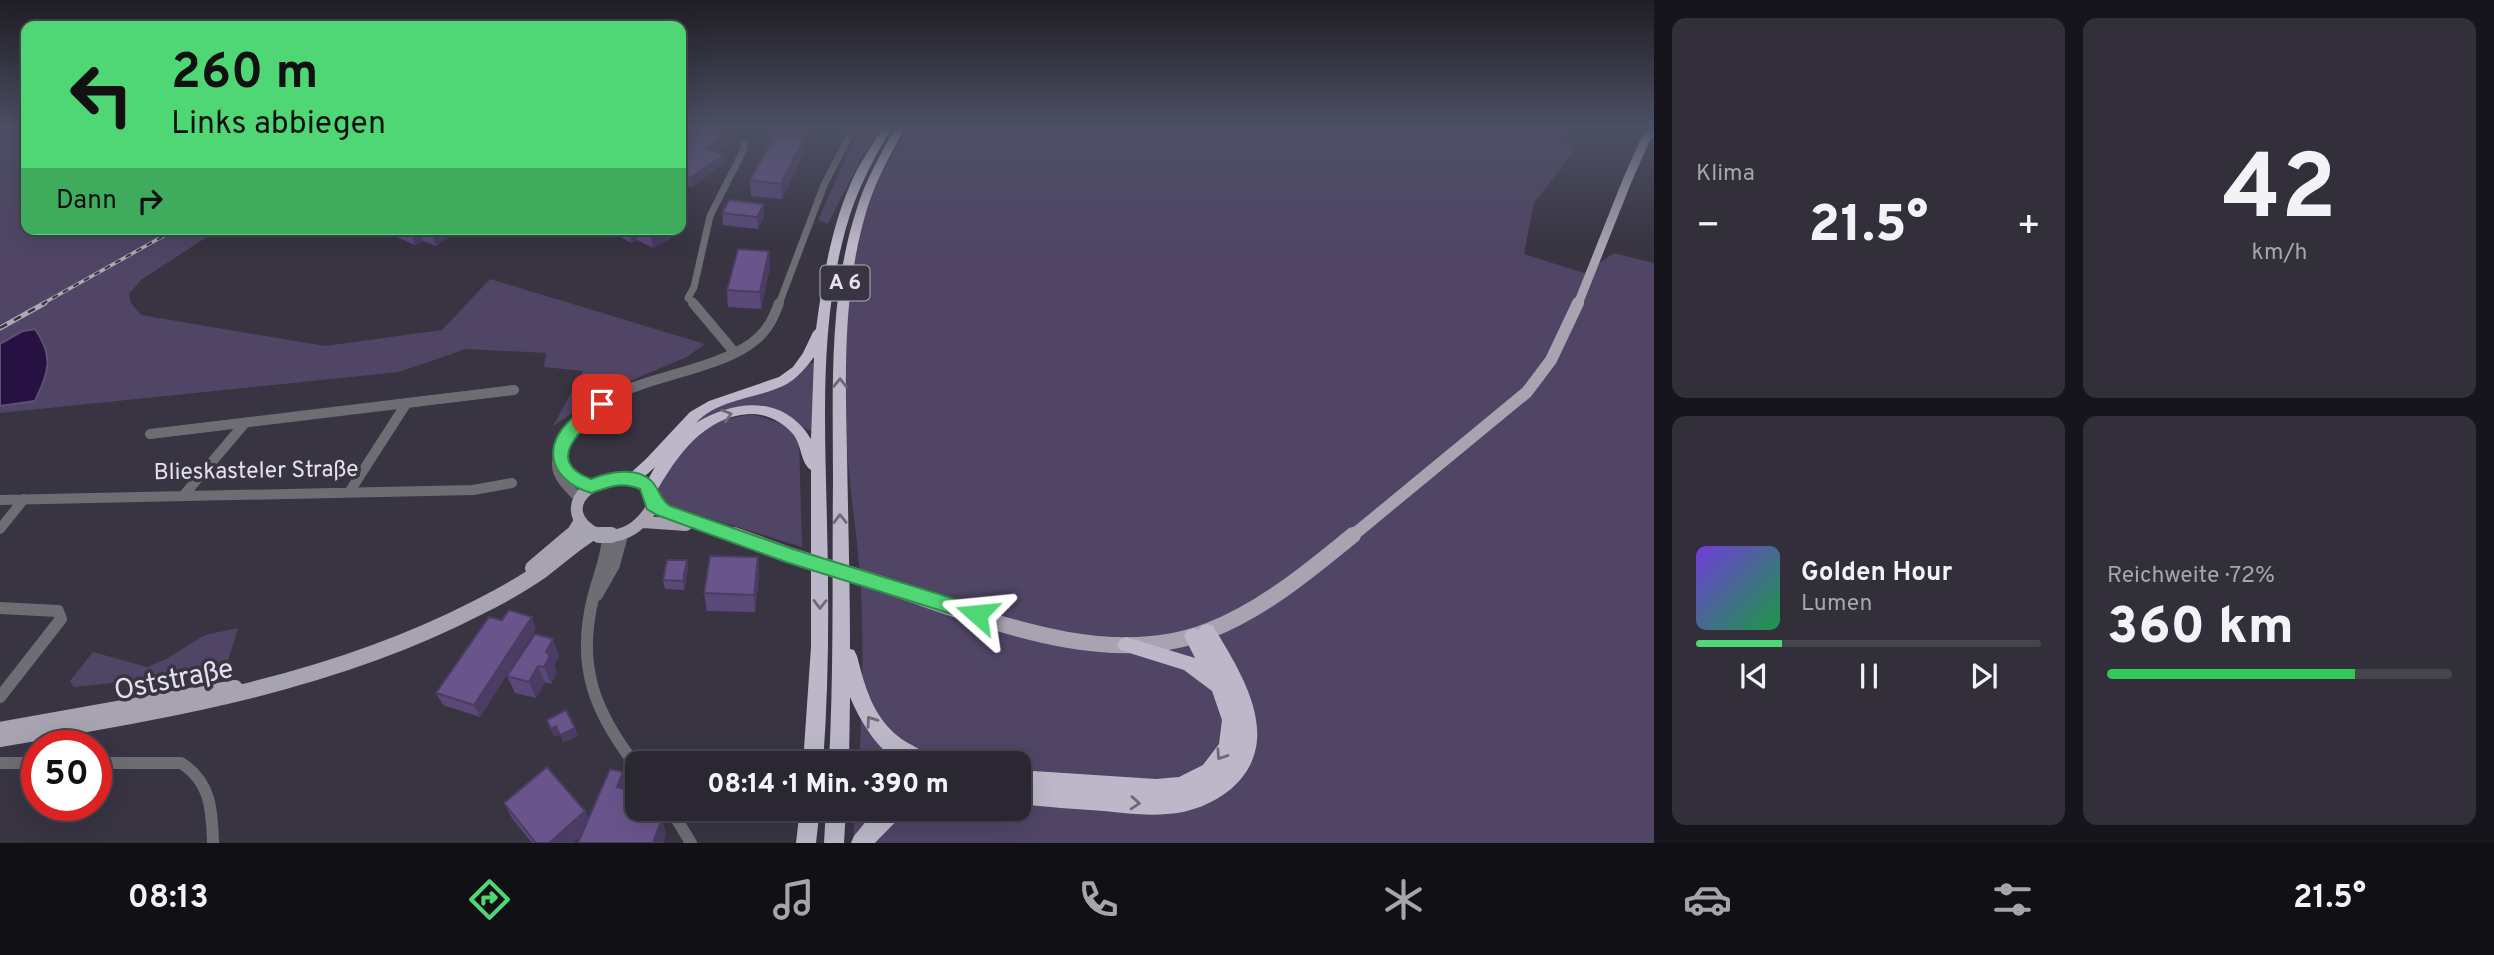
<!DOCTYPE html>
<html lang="de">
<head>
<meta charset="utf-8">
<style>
  body { margin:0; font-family:Overpass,sans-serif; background:#322f3a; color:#f1f3f6; height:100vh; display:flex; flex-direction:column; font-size:26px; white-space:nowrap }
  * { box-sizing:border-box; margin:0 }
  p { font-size:23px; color:#a5a5ac }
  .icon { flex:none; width:38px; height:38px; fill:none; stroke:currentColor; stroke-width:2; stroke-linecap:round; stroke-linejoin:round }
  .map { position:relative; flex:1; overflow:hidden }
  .side { display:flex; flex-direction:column; gap:18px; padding:18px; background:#17151c; width:840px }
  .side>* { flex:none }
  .guide { position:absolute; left:21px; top:21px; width:665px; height:214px; border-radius:14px; box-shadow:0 7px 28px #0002,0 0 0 2px #46444d; background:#4fd675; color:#111; overflow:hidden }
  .speed { position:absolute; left:21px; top:730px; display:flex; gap:14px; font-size:35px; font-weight:700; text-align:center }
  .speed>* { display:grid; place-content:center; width:91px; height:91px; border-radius:50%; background:#2a2732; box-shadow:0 7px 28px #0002,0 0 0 2px #46444d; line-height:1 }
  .speed .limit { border:10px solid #d22; background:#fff; color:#111 }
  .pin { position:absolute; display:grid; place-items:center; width:60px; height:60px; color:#fff; margin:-30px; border-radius:14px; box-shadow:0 4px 10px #0006 }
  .me { position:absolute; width:77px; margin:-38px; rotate:288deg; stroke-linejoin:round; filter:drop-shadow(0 0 5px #0008) }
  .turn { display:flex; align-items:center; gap:24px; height:147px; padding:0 35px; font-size:32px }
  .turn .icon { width:91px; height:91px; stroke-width:2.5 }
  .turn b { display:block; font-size:49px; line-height:60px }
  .then { display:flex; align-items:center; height:66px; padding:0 35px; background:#0003; gap:14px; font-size:26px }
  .big { font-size:52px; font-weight:800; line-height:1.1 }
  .side .widget { flex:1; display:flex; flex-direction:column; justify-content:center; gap:10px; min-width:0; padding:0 24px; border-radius:14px; background:#322f3a }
  .side .dial { align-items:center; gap:0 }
  .dial b { font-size:91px; line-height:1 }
  .song { display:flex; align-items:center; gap:21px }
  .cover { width:84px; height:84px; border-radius:10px; background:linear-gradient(135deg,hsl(260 70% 55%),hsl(140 70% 35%)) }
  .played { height:7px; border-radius:4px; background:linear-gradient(90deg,#4fd675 25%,#46444d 25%) }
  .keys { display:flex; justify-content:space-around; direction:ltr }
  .heat { display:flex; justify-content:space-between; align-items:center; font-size:38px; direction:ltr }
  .charge { height:10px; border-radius:5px; background:linear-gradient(90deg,#34c759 72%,#46444d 0) }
  .side .tiles { flex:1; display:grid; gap:18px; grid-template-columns:repeat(2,1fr) }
  .trip { position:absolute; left:625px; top:751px; width:406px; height:70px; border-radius:14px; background:#2a2732; box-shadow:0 7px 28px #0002,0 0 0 2px #46444d; font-weight:800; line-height:70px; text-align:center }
  .tab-bar { display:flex; height:112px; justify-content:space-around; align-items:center; background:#111014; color:#a5a5ac }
  .tab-bar .icon { width:49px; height:49px }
  .tab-bar .active { color:#4fd675 }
  .tab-bar b { font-size:32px; color:#f1f3f6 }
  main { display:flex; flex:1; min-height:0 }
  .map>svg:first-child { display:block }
  .green { fill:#504565 }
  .water { fill:#261142; stroke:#5f4f74; stroke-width:2 }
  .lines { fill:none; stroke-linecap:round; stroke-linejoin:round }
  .minor-far2 { stroke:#6f6d74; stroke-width:7 }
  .minor-far1 { stroke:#6f6d74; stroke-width:10 }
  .minor { stroke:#6f6d74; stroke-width:12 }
  .major-far2 { stroke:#a7a3b1; stroke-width:9 }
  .major-far1 { stroke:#a7a3b1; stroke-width:12 }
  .major { stroke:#a7a3b1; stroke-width:16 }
  .highway { fill:#bdb8c9; fill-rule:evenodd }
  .rail-far1-casing { stroke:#adaab4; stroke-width:3.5 }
  .rail-casing { stroke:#adaab4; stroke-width:5 }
  .rail-far1 { stroke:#383442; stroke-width:2; stroke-dasharray:6; stroke-linecap:butt }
  .rail { stroke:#383442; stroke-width:2.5; stroke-dasharray:8; stroke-linecap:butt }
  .major-bridge { stroke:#a7a3b1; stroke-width:16 }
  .wall { fill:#5a4978 }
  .shaded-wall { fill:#4a3c62 }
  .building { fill:#69558c; stroke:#4a3c62; stroke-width:2 }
  .oneway { stroke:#6d6978 }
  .route { fill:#4fd675; stroke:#338b4c; stroke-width:2 }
  .labels { text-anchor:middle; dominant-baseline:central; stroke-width:7; stroke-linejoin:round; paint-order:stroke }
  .shield { fill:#383442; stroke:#b0adb8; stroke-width:2 }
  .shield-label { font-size:21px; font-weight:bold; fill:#e4e1ea }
  .street-label { font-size:23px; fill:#e4e1ea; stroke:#383442 }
  .near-street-label { font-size:28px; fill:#e4e1ea; stroke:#383442 }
</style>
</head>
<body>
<main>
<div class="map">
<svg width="1654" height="843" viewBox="0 0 1654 843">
  <rect width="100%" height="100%" fill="#383442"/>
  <!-- green -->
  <path class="green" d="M0 127H26V229H219L141 280 129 294 131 303 141 315 325 346 442 330 490 279 705 344 687 357 606 391 553 426 583 371 544 367 546 353 466 349 399 372 0 413Z
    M860 127H881L863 155 828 224 818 220Z
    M911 127H1555L1574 151 1534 203 1524 254 1584 273 1614 253 1654 263V843H853L855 809 1018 808V763H889L875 750 887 763H859C862 709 864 649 861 591 858 535 847 478 846 422 844 353 847 277 866 211 875 182 893 152 911 127Z
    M811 363H816L812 431C801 429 795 417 784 413 746 396 716 412 685 432L708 411 796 377Z
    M752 414 784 424 799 441 802 547 670 506 660 501 657 487 663 473 705 427 718 421Z
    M238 628 228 661 142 680 74 687 70 681 93 652 147 667 166 659 205 635Z"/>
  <!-- water -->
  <path class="water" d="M35 329C55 358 48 372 35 401L0 406V344L23 331Z"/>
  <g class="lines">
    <!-- minor-far2 -->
    <path class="minor-far2" d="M695 304 688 298 694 287 710 216 744 149V143
      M779 304 824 185 854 127"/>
    <!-- minor-far1 -->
    <path class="minor-far1" d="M693 303 735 353
      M150 434 514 390
      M560 454 571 475 591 486
      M350 491 406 404
      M183 496 245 423
      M579 499C573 491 563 484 559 474 554 464 559 453 564 443 596 375 693 382 749 345 766 333 772 322 779 303
      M0 500 473 490 512 483
      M0 529 24 499
      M621 537 622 533"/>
    <!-- minor -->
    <path class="minor" d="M608 535C608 556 598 577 593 598 576 667 595 713 637 767
      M597 595 614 565 622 535
      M0 608 58 611 61 619 0 697
      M0 763H37
      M96 763H181C211 782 212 810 213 843
      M670 808 691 843"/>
    <!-- major-far2 -->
    <path class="major-far2" d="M1578 304 1627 181 1645 140 1654 128"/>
    <!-- major-far1 -->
    <path class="major-far1" d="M623 477C642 481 648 486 654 504 610 583 523 492 623 477Z
      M654 504 663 510 738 537
      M643 522 686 525
      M570 537 579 522
      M585 537 593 532
      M1351 537 1527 392 1551 360 1578 303"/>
    <!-- major -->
    <path class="major" d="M599 535H611
      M734 535 792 556
      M533 568 572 535
      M878 583C977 615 1103 672 1208 631 1262 610 1308 572 1353 535
      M0 730 235 688
      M0 739C163 711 328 685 477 608 499 597 521 585 541 571 557 559 571 546 588 535"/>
    <!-- highway -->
    <path class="highway" d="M883 127H892C873 160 856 191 846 228 819 324 825 426 827 524 829 604 829 683 823 763H803L811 647V470C800 463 802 443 792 433 781 421 765 413 749 414 703 417 676 457 655 494H645L642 490 655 467C647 474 638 485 627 482L625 478 646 459 690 412 709 401 779 377 793 367 803 353 813 332 816 329C823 276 832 222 855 174 863 158 874 143 883 127ZM814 357 811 439C784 395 736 399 696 423 718 398 759 399 787 384 798 377 806 368 814 357Z
      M896 127H905C891 154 876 180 867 209 843 288 845 371 847 452 848 518 850 583 850 649L854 650 857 656C865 687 873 717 899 737 910 746 929 751 934 763 925 763 914 765 906 763 881 758 859 719 850 697L849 763H829C834 669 832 576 833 482 833 391 828 296 857 208 866 179 881 153 896 127Z
      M1207 624 1213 626C1242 674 1286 741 1231 789 1214 803 1190 813 1167 814 1146 816 1125 813 1104 811 1075 809 1047 807 1018 804V770L1156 779 1179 777 1203 765 1219 744 1222 720 1212 691 1184 670 1120 650 1117 645 1120 640 1126 637 1195 658 1184 636 1187 631 1193 628 1199 630 1201 626Z
      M800 808H820L816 843H796Z
      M826 808H846L844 843H824Z
      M877 808H906C903 816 882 835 875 843H851L854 836Z"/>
    <defs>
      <path id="rail-far1" d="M42 304 176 229"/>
      <path id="rail" d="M0 328 45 303"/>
    </defs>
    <!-- rail-far1 casing -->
    <use href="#rail-far1" class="rail-far1-casing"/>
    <!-- rail casing -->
    <use href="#rail" class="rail-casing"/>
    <!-- rail-far1 -->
    <use href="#rail-far1" class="rail-far1"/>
    <!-- rail -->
    <use href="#rail" class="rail"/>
    <!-- major-bridge -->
    <path class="major-bridge" d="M792 556 878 583"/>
  </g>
  <!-- wall -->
  <path class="wall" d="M792 127H808L803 132 792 130Z
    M720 135 719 136 723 137V146L715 151 725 163 692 187 681 183V149L687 145H685L684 136Z
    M804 153 782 199 751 196 750 180Z
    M764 204V216L758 229 723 225 722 213Z
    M378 229H461L436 246 423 241 415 245Z
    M607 229H669L670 239 653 248 637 240 631 243Z
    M769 251 770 267 761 309 728 307 727 290Z
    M758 557 759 575 755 612 707 611 704 593Z
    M687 560 688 569 684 590 665 589 663 580Z
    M536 629 480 717 443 705 436 693Z
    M553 639 559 656 554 665 557 673 551 684 545 682 536 698 515 693 507 676Z
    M623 772 627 789 641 813 666 833 663 843H578L581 836 573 843H532L512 818 504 803 585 811 588 818Z"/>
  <!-- shaded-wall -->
  <path class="shaded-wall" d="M720 127V135L710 142 709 133Z
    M723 137V146L706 157 705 149Z
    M804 138V153L782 199 781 184Z
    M725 154V163L692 187 691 178Z
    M764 204V216L758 229 757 217Z
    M417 229H419L423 241 415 245 411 233Z
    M439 229H461L436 246 432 234Z
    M629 229H635L637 240 631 243Z
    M656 229H669L670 239 653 248 650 232Z
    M769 251 770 267 761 309 760 292Z
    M758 557 759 575 755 612 754 595Z
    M687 560 688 569 684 590 683 581Z
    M532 617 536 629 480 717 474 705Z
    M553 639 559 656 554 665 557 673 551 684 544 667 546 652Z
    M538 666 545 682 536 698 529 682Z
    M556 726 559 735 554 737 551 729Z
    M575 728 578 736 563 743 560 735Z
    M623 772 628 788 622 802 617 787Z
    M637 794V808H642L636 826 631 810Z
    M585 811 592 826 573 843H549Z
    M662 818 666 833 663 843H653Z"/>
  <!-- building -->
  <path class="building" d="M703 127H719L709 133 723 137 705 149 725 154 691 178 681 175V149L695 139 684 136Z
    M775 135 804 138 781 184 750 180Z
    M729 200 764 204 757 217 722 213Z
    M403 229H417L411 233Z
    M421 229H439L432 234Z
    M738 249 769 251 760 292 727 290Z
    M710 556 758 557 754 595 704 593Z
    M667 560H687L683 581 663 580Z
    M509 610 532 617 474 705 436 693 489 617 502 620Z
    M535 634 553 639 546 652 550 656 544 667 538 666 529 682 507 676Z
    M566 710 575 728 560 735 556 726 551 729 547 720Z
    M547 767 585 811 549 843H536L504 803Z
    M610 769 623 772 617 787 637 792V794L631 810 662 818 653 843H578Z"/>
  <!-- one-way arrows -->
  <defs><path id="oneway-chevron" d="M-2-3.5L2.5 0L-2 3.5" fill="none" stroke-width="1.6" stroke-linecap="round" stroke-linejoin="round" transform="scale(1.75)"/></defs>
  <g class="oneway">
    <use href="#oneway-chevron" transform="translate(840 383) rotate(-89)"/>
    <use href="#oneway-chevron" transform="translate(727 415) rotate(-16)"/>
    <use href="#oneway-chevron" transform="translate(840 519) rotate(-91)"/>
    <use href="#oneway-chevron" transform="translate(820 604) rotate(91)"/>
    <use href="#oneway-chevron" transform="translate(871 721) rotate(-125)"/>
    <use href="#oneway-chevron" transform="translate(1221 755) rotate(124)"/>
    <use href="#oneway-chevron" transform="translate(1135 803) rotate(4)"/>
  </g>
  <!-- sky -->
  <linearGradient id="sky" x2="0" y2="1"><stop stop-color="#1f1d24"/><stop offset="0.52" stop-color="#4d5065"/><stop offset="1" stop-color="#4d5065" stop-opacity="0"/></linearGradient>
  <rect width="1654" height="245" fill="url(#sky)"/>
  <!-- route -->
  <path class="route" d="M602 399 608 400 610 404 608 408C585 425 541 461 591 479 609 472 640 465 654 484 660 492 661 500 670 506L796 550 984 608 987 614 984 620 977 622 786 562 657 515 647 509 640 489C621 481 609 487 591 493 546 479 540 441 579 413 586 408 593 401 602 399Z"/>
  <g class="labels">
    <!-- shield labels -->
    <rect class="shield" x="820.5" y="265.5" width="49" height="35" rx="5"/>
    <g class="shield-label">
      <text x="845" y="283">A 6</text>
    </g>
    <!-- street labels -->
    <g class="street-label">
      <text transform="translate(256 472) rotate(-1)">Blieskasteler Straße</text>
    </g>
    <!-- near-street labels -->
    <g class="near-street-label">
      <text transform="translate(174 681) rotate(-11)">Oststraße</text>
    </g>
  </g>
</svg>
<div class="speed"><div class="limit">50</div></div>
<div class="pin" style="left:602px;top:404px;background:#d93025"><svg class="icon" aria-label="arrive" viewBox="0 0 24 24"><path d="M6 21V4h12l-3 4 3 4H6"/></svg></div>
<svg class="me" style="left:977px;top:614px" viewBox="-20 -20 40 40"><path d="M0-17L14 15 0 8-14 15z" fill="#4fd675" stroke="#fff" stroke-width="4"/></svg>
<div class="trip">08:14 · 1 Min. · 390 m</div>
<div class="guide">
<div class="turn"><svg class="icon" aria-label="left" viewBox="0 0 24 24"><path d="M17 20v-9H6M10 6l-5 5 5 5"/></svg><div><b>260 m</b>Links abbiegen</div></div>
<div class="then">Dann<svg class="icon" aria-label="right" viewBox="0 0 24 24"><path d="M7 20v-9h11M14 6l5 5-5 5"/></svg></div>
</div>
</div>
<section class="side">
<div class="tiles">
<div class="widget"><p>Klima</p>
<div class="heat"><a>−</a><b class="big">21.5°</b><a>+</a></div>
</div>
<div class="widget dial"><b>42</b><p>km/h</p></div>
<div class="widget">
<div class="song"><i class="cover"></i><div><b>Golden Hour</b><p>Lumen</p></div></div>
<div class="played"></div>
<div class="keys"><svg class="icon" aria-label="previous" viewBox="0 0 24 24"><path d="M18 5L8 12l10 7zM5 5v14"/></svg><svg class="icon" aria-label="pause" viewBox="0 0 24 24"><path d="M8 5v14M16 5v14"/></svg><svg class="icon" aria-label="next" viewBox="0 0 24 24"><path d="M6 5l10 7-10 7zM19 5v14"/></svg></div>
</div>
<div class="widget"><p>Reichweite · 72%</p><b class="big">360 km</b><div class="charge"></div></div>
</div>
</section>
</main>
<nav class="tab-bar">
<b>08:13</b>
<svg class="icon active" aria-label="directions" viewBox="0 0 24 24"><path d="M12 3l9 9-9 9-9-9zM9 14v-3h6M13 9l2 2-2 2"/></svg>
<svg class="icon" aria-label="music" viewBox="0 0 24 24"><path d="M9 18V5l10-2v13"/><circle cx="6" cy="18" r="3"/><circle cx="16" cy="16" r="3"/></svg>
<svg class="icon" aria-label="phone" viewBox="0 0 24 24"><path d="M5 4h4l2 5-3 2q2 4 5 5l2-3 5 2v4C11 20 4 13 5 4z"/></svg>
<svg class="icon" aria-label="climate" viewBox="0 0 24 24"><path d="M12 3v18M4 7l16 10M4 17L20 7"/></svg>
<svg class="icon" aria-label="car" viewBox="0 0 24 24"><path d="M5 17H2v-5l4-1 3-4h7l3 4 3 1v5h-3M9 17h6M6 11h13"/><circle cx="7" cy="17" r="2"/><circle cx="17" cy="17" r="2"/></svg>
<svg class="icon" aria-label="filters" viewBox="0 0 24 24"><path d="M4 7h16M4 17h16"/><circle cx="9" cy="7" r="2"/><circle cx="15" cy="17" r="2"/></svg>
<b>21.5°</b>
</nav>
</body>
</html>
